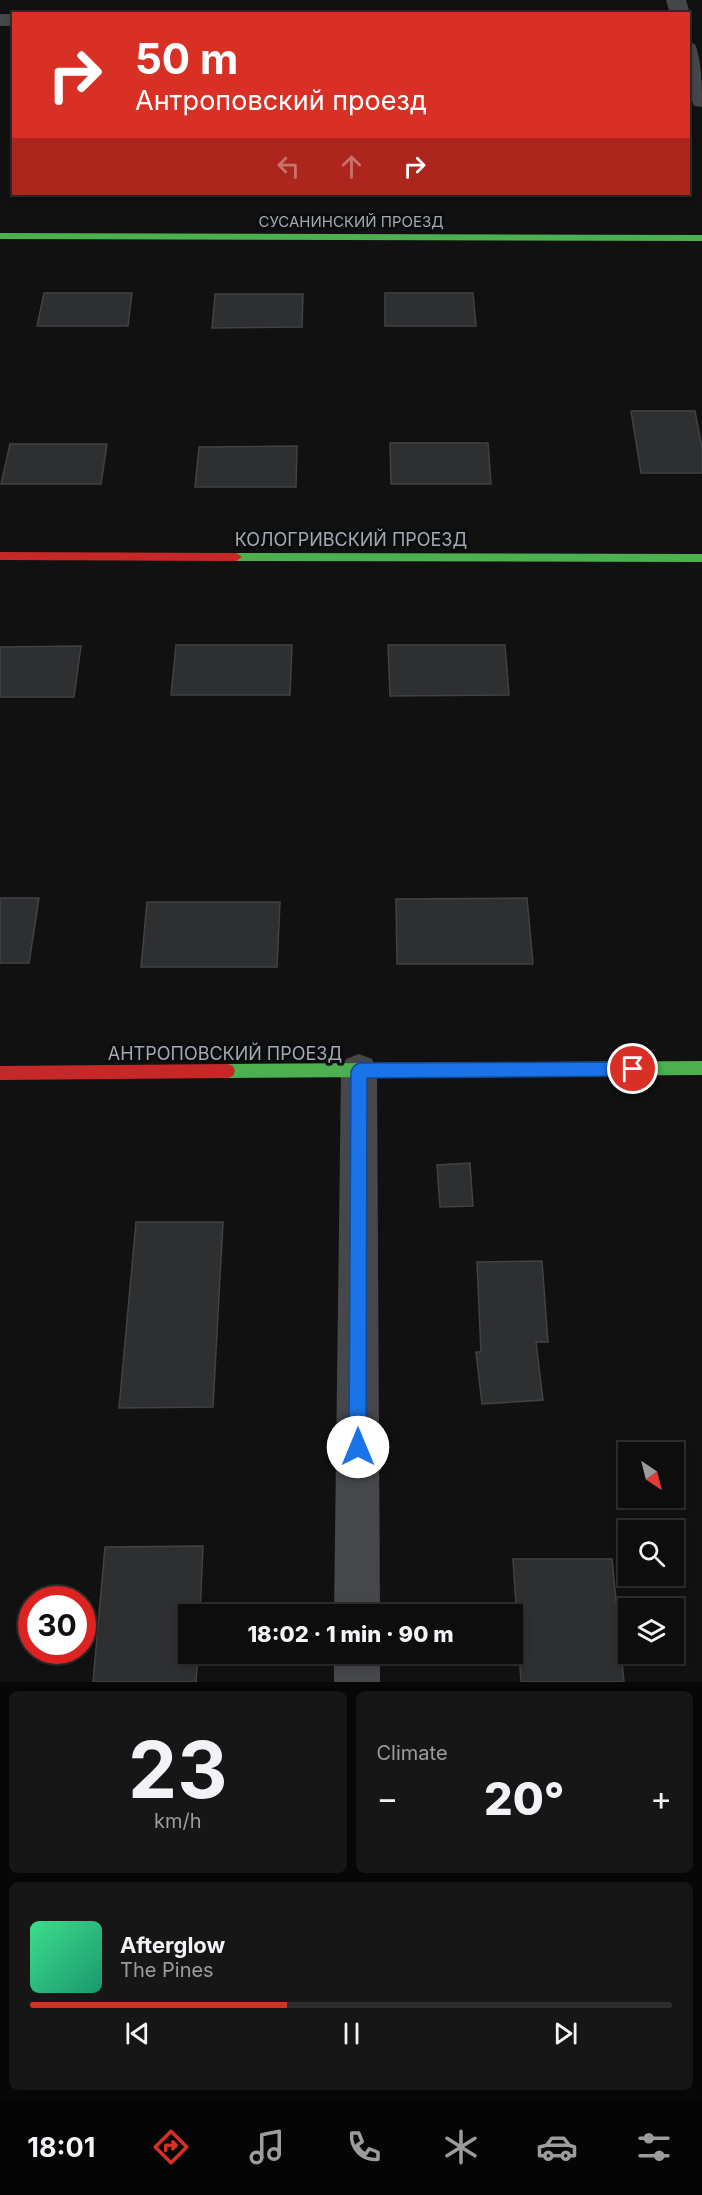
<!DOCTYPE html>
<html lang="en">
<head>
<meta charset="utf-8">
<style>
  body { margin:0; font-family:Inter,sans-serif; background:#161616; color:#f1f3f6; height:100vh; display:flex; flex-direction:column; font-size:22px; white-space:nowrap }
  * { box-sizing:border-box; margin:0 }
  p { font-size:20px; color:#9a9c9d }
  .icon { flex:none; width:33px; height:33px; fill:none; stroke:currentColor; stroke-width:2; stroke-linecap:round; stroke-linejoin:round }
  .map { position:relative; height:1682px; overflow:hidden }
  .drawer { display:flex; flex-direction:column; gap:9px; padding:9px; background:#070707; flex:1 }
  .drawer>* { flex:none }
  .banner { position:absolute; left:12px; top:12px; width:678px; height:183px; border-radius:0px; box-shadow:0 3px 9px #0003,0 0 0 2px #2d2d2e; background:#d93025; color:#fff; overflow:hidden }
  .needle { width:39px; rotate:145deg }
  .tools { position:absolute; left:618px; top:1442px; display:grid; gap:12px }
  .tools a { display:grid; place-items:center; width:66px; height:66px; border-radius:0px; background:#0d0d0d; box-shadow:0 3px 9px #0003,0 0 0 2px #2d2d2e; font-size:30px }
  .speed { position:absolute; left:18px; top:1586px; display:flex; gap:12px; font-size:30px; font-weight:700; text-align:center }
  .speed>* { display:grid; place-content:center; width:78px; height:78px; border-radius:50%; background:#0d0d0d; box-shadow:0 3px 9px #0003,0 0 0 2px #2d2d2e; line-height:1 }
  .speed .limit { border:9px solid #d22; background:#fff; color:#111 }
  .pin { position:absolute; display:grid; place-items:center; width:51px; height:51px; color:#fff; margin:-26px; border:3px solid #fff; border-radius:50%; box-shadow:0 2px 6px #0007 }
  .me { position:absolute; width:66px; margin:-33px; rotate:0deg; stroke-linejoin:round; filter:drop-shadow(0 0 4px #0008) }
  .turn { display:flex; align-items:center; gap:21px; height:126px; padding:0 24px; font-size:27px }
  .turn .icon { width:78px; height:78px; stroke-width:2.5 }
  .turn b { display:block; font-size:42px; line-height:51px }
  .lanes { display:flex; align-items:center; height:57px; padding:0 24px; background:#0003; justify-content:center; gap:30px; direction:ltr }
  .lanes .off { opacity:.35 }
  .big { font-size:45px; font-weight:800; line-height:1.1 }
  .drawer .tile { flex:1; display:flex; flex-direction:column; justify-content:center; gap:9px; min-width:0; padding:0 21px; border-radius:9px; background:#161616 }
  .drawer .dial { align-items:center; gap:0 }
  .dial b { font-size:78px; line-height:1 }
  .song { display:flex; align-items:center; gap:18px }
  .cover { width:72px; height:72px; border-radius:9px; background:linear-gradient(135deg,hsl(150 70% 55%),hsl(160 70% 35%)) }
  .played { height:6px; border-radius:3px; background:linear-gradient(90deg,#d93025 40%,#2d2d2e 40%) }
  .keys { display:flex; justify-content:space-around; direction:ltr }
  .heat { display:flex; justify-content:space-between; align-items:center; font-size:33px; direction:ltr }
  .drawer .tiles { flex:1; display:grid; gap:9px; grid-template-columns:1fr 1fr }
  .tile:last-child { grid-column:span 2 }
  .trip { position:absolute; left:178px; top:1604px; width:345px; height:60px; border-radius:0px; background:#0d0d0d; box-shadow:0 3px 9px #0003,0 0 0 2px #2d2d2e; font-weight:800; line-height:60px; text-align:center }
  .tab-bar { display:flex; height:96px; justify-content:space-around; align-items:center; background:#050505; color:#9a9c9d }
  .tab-bar .icon { width:42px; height:42px }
  .tab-bar .selected { color:#d93025 }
  .tab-bar b { font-size:27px; color:#f1f3f6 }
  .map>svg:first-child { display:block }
  .building { fill:#2e2f31; stroke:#404244; stroke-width:1.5 }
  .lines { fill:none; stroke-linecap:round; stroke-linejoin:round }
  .street { fill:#45474a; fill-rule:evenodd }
  .fast { fill:#4caf50; fill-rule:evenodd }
  .jam { fill:#c62828; fill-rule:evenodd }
  .route { fill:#1a73e8; stroke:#114b97; stroke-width:1.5 }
  .labels { text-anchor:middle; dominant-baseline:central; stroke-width:6; stroke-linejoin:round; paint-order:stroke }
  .far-street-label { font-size:15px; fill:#a2a9b2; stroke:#0b0c0d }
  .street-label { font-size:18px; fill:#a2a9b2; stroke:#0b0c0d }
</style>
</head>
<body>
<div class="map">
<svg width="702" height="1682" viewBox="0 0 702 1682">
  <rect width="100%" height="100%" fill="#111"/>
  <!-- building -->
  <path class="building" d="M44 293H132L128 326H37Z
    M385 293H473L476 326H385Z
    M215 294H303L302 327 212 328Z
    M631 411H695L702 448V473H641Z
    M390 443H488L491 484H391Z
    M10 444H107L101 484H1Z
    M297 446 296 487H195L199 447Z
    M176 645H292L290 695H171Z
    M388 645H505L509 695 390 696Z
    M81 646 74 697H0V647Z
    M0 898H39L29 963H0Z
    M527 898 533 964H397L396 899Z
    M147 902H280L277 967H141Z
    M470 1163 473 1206 440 1207 437 1165Z
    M136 1222H223L213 1407 119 1408Z
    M542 1261 548 1342H536L543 1400 482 1404 476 1352H481L477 1262Z
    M203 1546 200 1614H189V1653H198L196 1682H93L105 1547Z
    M513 1559H612L624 1682H521Z"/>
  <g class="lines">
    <!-- street -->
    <path class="street" d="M666 0H686L690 14 688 16V14H670Z
      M0 14H14V26H0Z
      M688 42 695 44C702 61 702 88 702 107L694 106 688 90Z
      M359 1054 372 1059 377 1071 380 1614H334L341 1071 346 1059Z
      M334 1653H380V1682H334Z"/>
    <!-- fast -->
    <path class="fast" d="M0 233 702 235V241L0 239Z
      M236 553 702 554V562L236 561 230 557Z
      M702 1061V1075L228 1078 223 1076 221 1071 223 1066 228 1064Z"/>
    <!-- jam -->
    <path class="jam" d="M0 552 236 553 242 557 236 561 0 560Z
      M228 1064 233 1066 235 1071 233 1076 228 1078 0 1080V1066Z"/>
  </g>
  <!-- route -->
  <path class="route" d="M633 1062 639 1064 641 1069 639 1074 633 1076 367 1078 366 1447 364 1453 358 1456 351 1453 349 1447 351 1071 354 1066 359 1063Z"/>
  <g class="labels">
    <!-- far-street labels -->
    <g class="far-street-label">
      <text x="351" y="221">СУСАНИНСКИЙ ПРОЕЗД</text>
    </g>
    <!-- street labels -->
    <g class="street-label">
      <text x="351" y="539">КОЛОГРИВСКИЙ ПРОЕЗД</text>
      <text x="225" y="1053">АНТРОПОВСКИЙ ПРОЕЗД</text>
    </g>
  </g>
</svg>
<div class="tools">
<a><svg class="needle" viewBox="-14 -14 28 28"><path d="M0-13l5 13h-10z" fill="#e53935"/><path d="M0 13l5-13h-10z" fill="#9a9c9d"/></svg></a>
<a><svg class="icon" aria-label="search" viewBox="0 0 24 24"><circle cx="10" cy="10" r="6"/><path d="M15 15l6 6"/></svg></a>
<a><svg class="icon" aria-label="layers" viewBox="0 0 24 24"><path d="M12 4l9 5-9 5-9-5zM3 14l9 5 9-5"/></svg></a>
</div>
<div class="speed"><div class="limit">30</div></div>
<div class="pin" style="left:633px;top:1069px;background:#d93025"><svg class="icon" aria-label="arrive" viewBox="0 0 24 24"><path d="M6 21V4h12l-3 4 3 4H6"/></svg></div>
<svg class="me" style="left:358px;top:1447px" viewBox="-20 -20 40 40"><circle r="19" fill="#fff"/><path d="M0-13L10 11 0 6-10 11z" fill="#1a73e8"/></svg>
<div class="trip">18:02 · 1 min · 90 m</div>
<div class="banner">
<div class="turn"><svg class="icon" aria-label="right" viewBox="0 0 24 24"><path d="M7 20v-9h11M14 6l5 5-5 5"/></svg><div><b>50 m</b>Антроповский проезд</div></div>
<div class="lanes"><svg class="icon off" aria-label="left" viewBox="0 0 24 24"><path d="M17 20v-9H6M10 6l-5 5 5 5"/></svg><svg class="icon off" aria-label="ahead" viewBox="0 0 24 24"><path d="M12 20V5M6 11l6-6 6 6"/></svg><svg class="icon" aria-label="right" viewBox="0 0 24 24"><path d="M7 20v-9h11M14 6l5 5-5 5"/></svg></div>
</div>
</div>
<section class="drawer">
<div class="tiles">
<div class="tile dial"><b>23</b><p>km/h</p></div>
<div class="tile"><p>Climate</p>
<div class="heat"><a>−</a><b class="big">20°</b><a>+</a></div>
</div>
<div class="tile">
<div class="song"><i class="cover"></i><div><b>Afterglow</b><p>The Pines</p></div></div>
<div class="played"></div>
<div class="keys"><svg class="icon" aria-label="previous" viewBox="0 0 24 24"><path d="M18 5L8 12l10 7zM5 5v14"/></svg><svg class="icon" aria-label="pause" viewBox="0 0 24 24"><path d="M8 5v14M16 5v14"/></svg><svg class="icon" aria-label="next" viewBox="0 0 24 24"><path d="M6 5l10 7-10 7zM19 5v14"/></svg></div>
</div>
</div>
</section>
<nav class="tab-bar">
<b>18:01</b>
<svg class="icon selected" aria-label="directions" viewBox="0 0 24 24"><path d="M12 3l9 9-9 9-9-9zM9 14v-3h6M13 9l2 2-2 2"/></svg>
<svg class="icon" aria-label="music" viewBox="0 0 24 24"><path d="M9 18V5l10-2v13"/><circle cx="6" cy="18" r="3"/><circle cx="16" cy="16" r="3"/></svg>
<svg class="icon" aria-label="phone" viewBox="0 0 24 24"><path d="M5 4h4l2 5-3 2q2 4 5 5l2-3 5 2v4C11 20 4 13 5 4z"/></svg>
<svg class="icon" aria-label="climate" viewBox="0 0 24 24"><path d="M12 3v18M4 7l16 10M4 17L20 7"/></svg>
<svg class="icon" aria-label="car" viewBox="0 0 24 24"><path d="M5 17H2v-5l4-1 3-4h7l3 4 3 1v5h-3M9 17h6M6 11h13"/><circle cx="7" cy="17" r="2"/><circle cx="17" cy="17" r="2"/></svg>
<svg class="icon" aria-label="filters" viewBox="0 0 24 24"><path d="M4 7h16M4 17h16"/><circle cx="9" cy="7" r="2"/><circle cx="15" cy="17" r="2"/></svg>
</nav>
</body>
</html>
